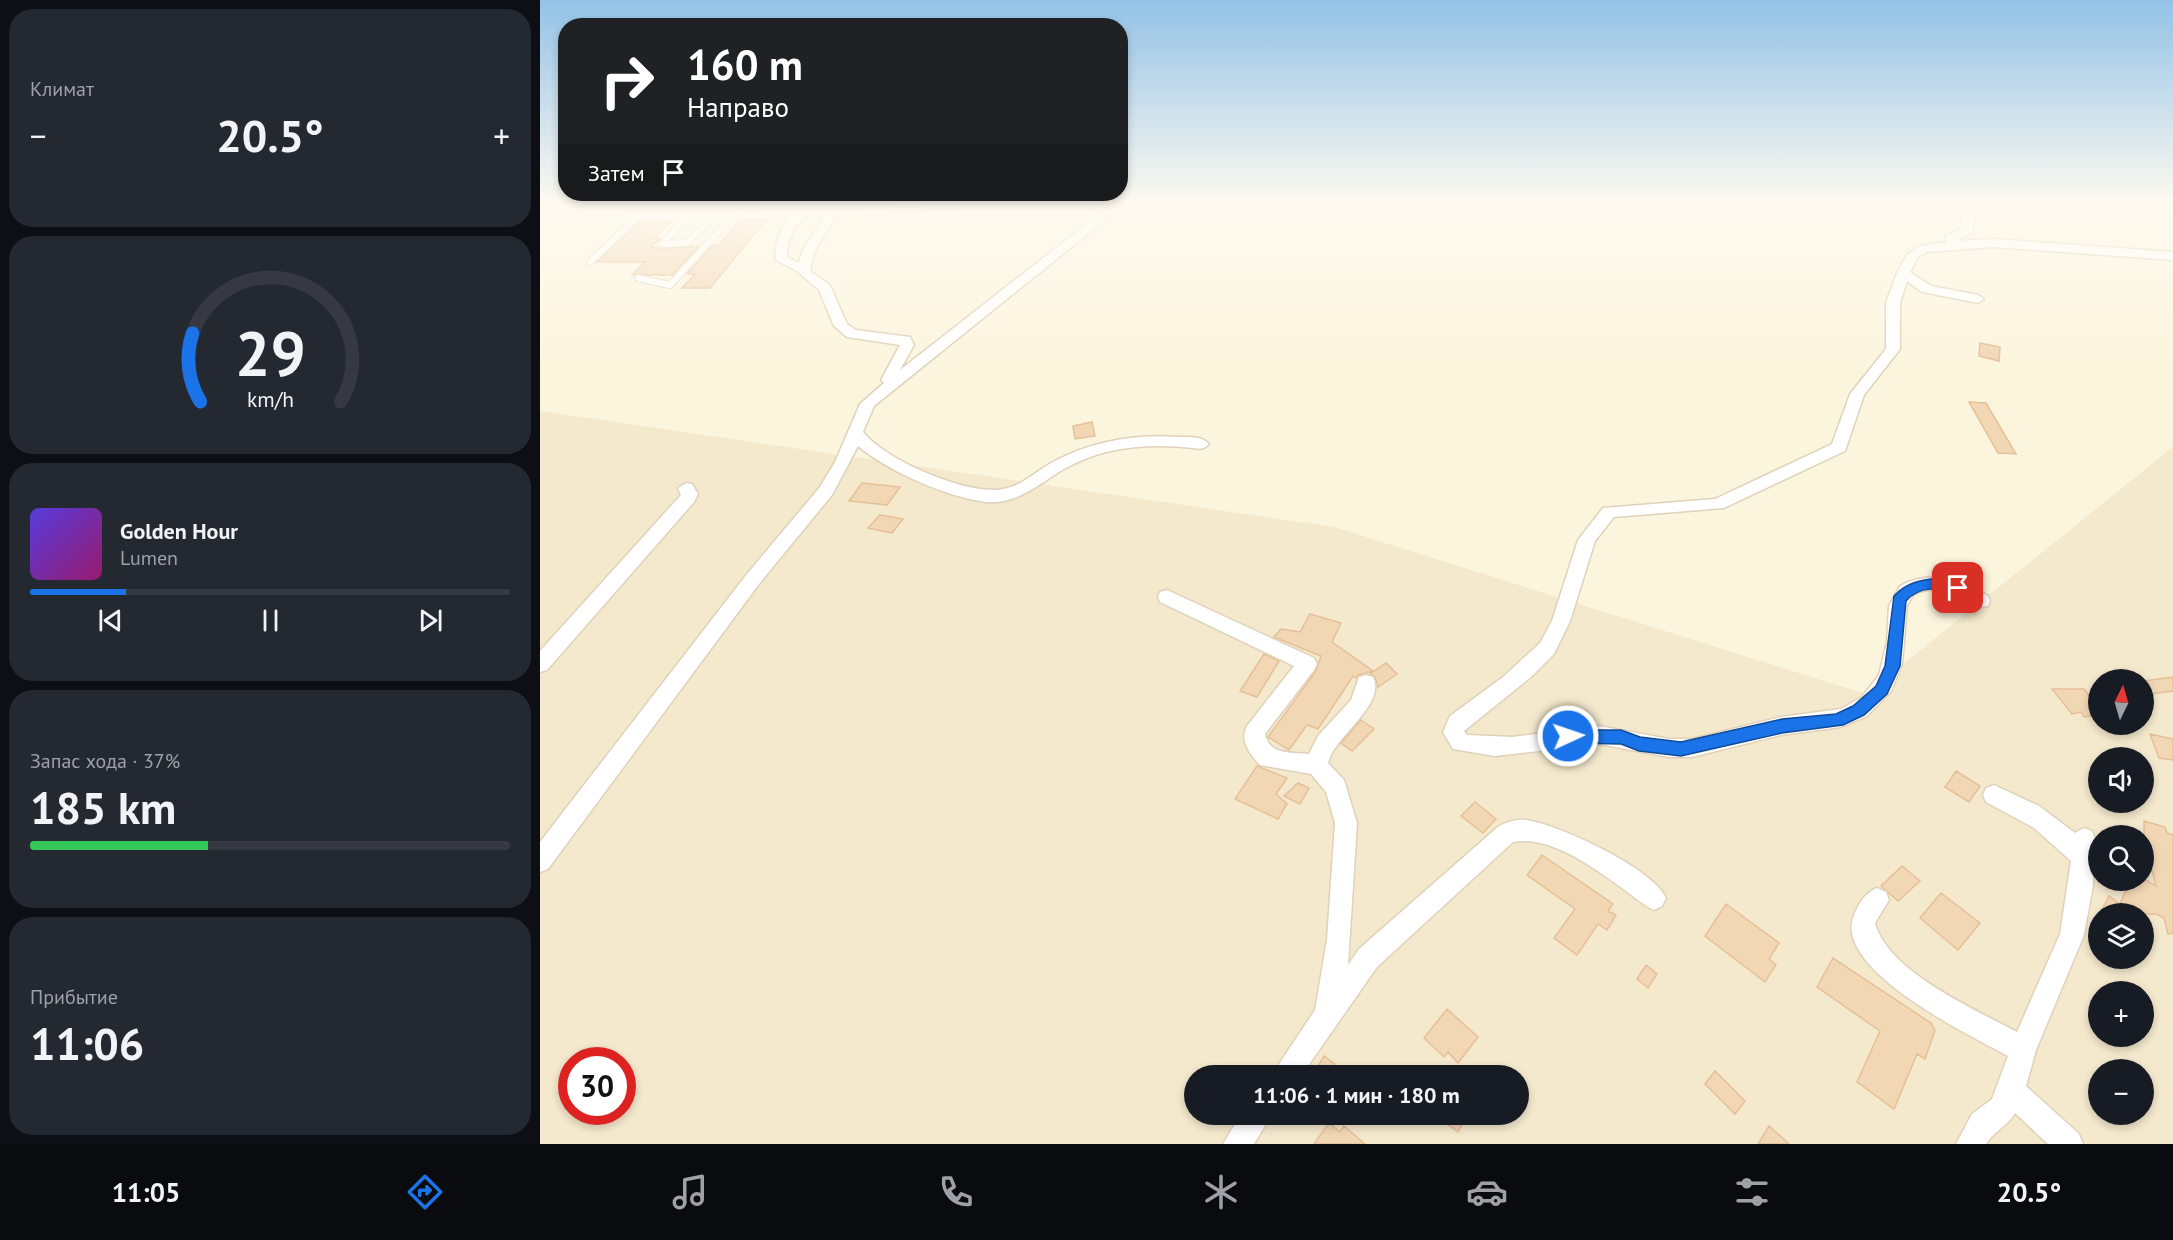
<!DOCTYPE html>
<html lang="ru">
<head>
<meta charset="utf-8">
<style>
  body { margin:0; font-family:"PT Sans",sans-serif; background:#242831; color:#f1f3f6; height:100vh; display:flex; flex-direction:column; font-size:22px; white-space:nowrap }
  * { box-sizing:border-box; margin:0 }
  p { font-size:20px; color:#9ea1a6 }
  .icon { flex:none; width:33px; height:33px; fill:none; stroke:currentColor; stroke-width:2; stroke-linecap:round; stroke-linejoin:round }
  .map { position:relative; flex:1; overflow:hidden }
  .panel { display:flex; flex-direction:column; gap:9px; padding:9px; background:#0d0f14; width:540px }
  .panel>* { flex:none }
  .banner { position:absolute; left:18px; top:18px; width:570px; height:183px; border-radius:24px; box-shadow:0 3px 9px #0003; background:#202124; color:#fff; overflow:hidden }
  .needle { width:39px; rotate:5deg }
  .tools { position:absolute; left:1548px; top:669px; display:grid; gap:12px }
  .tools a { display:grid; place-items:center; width:66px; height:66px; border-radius:50%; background:#171b24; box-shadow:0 3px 9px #0003; font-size:30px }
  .speed { position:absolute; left:18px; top:1047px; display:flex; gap:12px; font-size:30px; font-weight:700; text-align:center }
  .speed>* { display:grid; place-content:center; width:78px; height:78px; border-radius:50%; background:#171b24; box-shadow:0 3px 9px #0003; line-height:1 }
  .speed .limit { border:9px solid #d22; background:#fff; color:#111 }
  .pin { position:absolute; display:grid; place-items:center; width:51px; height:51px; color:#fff; margin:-26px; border-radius:12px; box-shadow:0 3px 9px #0006 }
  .me { position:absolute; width:66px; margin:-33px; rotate:87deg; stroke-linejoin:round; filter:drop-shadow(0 0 4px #0008) }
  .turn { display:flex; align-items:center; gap:21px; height:126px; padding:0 30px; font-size:27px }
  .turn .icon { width:78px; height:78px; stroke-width:2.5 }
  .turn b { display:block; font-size:42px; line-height:51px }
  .then { display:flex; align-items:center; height:57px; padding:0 30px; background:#0003; gap:12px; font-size:22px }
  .big { font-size:45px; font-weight:600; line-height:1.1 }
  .panel .widget { flex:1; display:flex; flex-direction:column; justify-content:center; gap:9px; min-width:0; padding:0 21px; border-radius:24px; background:#242831 }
  .panel .dial { align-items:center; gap:0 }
  .dial svg { height:156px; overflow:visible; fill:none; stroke:#363941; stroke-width:7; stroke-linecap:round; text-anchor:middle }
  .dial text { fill:#f1f3f6; stroke:none }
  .song { display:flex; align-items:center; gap:18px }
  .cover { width:72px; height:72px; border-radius:9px; background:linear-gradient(135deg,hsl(250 70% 55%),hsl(320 70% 35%)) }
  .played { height:6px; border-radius:3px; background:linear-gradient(90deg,#1a73e8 20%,#363941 20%) }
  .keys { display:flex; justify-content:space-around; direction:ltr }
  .heat { display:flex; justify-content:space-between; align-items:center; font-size:33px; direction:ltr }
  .charge { height:9px; border-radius:4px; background:linear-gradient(90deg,#34c759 37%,#363941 0) }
  .trip { position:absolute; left:644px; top:1065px; width:345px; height:60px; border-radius:30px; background:#171b24; box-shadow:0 3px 9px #0003; font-weight:600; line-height:60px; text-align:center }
  .tabs { display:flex; height:96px; justify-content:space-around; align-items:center; background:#090b0e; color:#9ea1a6 }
  .tabs .icon { width:42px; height:42px }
  .tabs .selected { color:#1a73e8 }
  .tabs b { font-size:27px; color:#f1f3f6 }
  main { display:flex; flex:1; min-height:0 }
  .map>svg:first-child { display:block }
  .residential { fill:#f4e8cd; fill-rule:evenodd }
  .building { fill:#f2d7b5; stroke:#e5c096; stroke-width:1.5 }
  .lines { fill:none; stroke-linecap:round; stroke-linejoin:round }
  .lane-casing { stroke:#e0d2ba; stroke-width:8 }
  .street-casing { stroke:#e0d2ba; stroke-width:3 }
  .lane { stroke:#fff; stroke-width:6 }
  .street { fill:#fff; fill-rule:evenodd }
  .route { fill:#1a73e8; stroke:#114b97; stroke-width:1.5 }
</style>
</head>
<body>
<main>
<section class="panel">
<div class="widget"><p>Климат</p>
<div class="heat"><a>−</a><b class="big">20.5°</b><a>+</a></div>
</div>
<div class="widget dial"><svg viewBox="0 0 100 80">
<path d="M14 69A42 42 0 1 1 86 69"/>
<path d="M14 69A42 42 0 0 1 10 34" stroke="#1a73e8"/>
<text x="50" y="56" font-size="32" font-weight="700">29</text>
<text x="50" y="72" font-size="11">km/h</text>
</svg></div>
<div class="widget">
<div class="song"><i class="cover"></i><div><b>Golden Hour</b><p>Lumen</p></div></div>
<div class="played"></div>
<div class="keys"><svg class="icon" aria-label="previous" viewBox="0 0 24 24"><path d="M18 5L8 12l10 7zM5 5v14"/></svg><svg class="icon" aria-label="pause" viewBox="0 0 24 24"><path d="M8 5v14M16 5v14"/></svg><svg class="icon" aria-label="next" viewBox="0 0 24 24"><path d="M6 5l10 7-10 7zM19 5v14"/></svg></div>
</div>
<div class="widget"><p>Запас хода · 37%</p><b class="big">185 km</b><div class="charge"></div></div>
<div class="widget"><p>Прибытие</p><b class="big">11:06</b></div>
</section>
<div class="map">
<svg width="1633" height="1144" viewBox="0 0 1633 1144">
  <rect width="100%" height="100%" fill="#fcf5de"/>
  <!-- residential -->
  <path class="residential" d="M0 411 794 527 1326 694 1633 447V1144H0ZM1558 680H1604V724H1558ZM1558 758H1604V802H1558ZM1558 836H1604V880H1558ZM1558 914H1604V958H1558ZM1558 992H1604V1036H1558ZM32 1060H82V1112H32ZM1558 1070H1604V1114H1558ZM654 1076H978V1114H654Z"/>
  <!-- building -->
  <path class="building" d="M200 220H226L170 288H142L155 274H147L173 245H179Z
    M131 221 114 238H120L111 247 122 249 159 246 132 275H92L105 262H57L100 222Z
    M1440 343 1460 347 1459 361 1439 356Z
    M1429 402 1446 403 1476 454 1458 453Z
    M552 422 555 436 535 439 533 426Z
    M322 483 360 487 347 505 309 501Z
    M340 515 363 519 352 533 328 528Z
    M770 614 801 623 792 642 833 671 818 675 816 678 813 676 778 729 767 725 749 750 728 737 776 671 781 656 734 637 741 629 760 632Z
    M724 654 739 661 717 697 700 691Z
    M846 663 857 674 838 687 835 677 830 674Z
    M1633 677V691L1604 695V681Z
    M1512 689H1544L1558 707V715L1544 717 1541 712 1532 714Z
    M821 720 834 729 812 751 801 743Z
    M1610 734 1633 739V760L1619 758Z
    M717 766 747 778 736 794 747 804 738 819 695 799Z
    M1416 771 1440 786 1429 802 1405 787Z
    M758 783 769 788 760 804 744 796Z
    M935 802 956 819 943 833 921 816Z
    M1604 821 1625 827 1627 833 1633 835V933L1628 934 1624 918 1616 914H1560L1569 896 1580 904 1590 880H1606L1616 886 1604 839Z
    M1002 855 1073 904 1068 911 1076 915 1067 930 1058 924 1037 955 1014 938 1035 909 987 875Z
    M1362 866 1380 881 1358 901 1341 886Z
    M1401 893 1440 923 1418 950 1380 918Z
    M1186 904 1239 943 1229 959 1236 965 1225 982 1165 936Z
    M1293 958 1391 1023 1395 1030 1385 1059 1377 1054 1354 1109 1317 1082 1340 1031 1277 987Z
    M1106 965 1117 974 1108 988 1097 979Z
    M907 1009 938 1037 918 1063 908 1052 904 1057 884 1038Z
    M784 1056 795 1064 788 1076 776 1069Z
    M1175 1071 1205 1101 1195 1114 1165 1084Z
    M893 1114H928L918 1132Z
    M789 1123 800 1132 804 1126 825 1144H774Z
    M1229 1126 1249 1144H1218Z"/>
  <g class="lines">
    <defs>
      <path id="lane" d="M184 204 199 209
        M80 217 265 214
        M168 222 147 243 122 244 142 223Z
        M142 223 150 215
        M50 262 99 216
        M98 278 130 285 204 204"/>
      <path id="street" d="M264 204H275L274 210 425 204 419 207 295 217 274 252 270 271 290 285 307 324 316 330 370 337 374 345 360 370 572 204H585L334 406 323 432C345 460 428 496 463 489 483 486 498 469 515 461 553 441 596 434 639 437 648 437 663 436 669 444 664 450 660 449 653 448 626 445 598 445 571 451 555 454 539 461 524 469 500 483 477 505 446 502 406 497 348 471 318 446L292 495 219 584 8 869 0 872V842L207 574 280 487 295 462 320 404 344 383 341 380 360 345 307 337 294 326 279 290 257 271 236 260C233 243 244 214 263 211ZM266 217H284L262 252 259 263 248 258C245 241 253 228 266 217Z
        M1432 204H1443L1435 215 1432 232 1417 241 1454 239 1633 252V260L1454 247 1387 252 1378 257 1370 272 1391 286 1438 295 1444 299 1438 303 1382 292 1367 281 1360 303V349L1324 395 1305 451 1184 508 1074 517 1055 541 1030 621 1014 654 991 677 924 731 927 735 972 737 1059 726 1129 739H1152L1241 717 1301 709 1322 697 1339 675 1347 642 1349 606 1360 586C1389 570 1422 578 1448 596L1450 601 1448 606C1427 612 1406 577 1373 595L1367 606 1362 664 1351 691 1327 716 1301 727 1241 735 1152 757H1129L1059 744 955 756 913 749 903 732 910 716 963 677 1000 643 1012 621 1038 540 1063 508 1175 499 1292 444 1310 394 1346 349V303L1357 273 1367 255 1380 246 1406 242V236L1420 230 1423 215Z
        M146 483 152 484 158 494 154 502 7 670 0 672V651L141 495 138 488Z
        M627 590 774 658 777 664 774 670 725 734C729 755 751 752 769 754L778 736 811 700 819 677 826 675 833 677C847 705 794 736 788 763L804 780 817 823 808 965 819 949 959 826C967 822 977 819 986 820 1018 824 1114 869 1126 898L1122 906 1114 910C1101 904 1091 894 1079 886 1052 866 1008 835 973 842L837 967 761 1076H731L775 1010 787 940 795 823 786 792 771 774 720 765C710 754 699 741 707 726L754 666 620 602 618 597 620 592Z
        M1454 785 1499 806 1535 833 1544 828 1552 831 1555 839 1553 885 1544 935 1496 1050 1486 1086 1539 1134 1543 1144H1508L1475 1113C1468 1126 1454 1131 1446 1144H1416L1432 1114 1452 1099 1468 1056C1431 1036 1291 969 1314 915 1319 903 1325 893 1337 888L1346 892 1349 900 1335 923C1347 971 1436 1010 1477 1032L1520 934 1531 861 1494 828 1446 802 1443 795 1446 788Z
        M701 1114H732L714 1144H683Z"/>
    </defs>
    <!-- lane casing -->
    <use href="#lane" class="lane-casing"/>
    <!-- street casing -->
    <use href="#street" class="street-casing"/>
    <!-- lane -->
    <use href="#lane" class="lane"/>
    <!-- street -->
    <use href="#street" class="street"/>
  </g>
  <!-- sky -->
  <linearGradient id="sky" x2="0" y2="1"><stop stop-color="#93c2e7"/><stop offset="0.56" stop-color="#fefaf0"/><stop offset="1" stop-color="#fefaf0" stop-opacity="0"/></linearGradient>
  <rect width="1633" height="364" fill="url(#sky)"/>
  <!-- route -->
  <path class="route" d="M1399 578 1423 584 1425 588 1418 593C1399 588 1380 585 1366 601L1360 666 1347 694 1324 715 1303 725 1242 733 1141 756 1099 751 1081 744 1028 743 1022 741 1020 736 1022 732 1028 730H1081L1100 737 1141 742 1242 719 1296 714 1313 706 1336 686 1345 666 1354 596C1367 582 1381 580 1399 578Z"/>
</svg>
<div class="tools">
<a><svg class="needle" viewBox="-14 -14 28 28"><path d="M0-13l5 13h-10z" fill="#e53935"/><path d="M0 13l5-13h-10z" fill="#9ea1a6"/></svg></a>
<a><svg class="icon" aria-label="sound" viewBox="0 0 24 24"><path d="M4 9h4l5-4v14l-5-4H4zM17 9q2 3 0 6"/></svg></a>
<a><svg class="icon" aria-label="search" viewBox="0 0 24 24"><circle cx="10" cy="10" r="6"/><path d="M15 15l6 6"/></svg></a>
<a><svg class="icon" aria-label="layers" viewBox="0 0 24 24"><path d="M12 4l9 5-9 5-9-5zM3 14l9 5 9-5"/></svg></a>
<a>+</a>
<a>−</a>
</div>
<div class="speed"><div class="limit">30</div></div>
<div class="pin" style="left:1418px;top:588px;background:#d93025"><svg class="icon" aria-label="arrive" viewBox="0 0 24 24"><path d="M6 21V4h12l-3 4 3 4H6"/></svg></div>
<svg class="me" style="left:1028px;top:736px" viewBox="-20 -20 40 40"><circle r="17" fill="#1a73e8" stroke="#fff" stroke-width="3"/><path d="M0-11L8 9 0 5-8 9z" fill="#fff"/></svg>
<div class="trip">11:06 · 1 мин · 180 m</div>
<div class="banner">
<div class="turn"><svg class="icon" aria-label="right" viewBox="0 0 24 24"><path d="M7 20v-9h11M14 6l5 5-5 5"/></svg><div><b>160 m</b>Направо</div></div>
<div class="then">Затем<svg class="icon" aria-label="arrive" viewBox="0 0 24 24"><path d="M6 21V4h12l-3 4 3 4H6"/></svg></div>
</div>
</div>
</main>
<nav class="tabs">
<b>11:05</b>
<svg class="icon selected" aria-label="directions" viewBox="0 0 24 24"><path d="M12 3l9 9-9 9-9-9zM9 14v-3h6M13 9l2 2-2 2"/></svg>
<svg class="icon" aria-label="music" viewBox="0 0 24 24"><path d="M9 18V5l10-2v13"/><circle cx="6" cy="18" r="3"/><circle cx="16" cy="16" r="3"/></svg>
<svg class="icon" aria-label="phone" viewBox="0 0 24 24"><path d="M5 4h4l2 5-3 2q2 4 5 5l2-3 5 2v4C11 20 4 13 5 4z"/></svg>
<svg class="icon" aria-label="climate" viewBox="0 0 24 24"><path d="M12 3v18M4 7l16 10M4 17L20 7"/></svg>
<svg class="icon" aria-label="car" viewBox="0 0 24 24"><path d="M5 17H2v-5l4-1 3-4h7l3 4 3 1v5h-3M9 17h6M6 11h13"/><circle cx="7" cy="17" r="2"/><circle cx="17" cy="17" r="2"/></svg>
<svg class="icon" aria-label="filters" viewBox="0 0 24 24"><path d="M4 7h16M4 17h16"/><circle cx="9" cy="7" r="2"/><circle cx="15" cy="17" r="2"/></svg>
<b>20.5°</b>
</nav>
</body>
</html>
